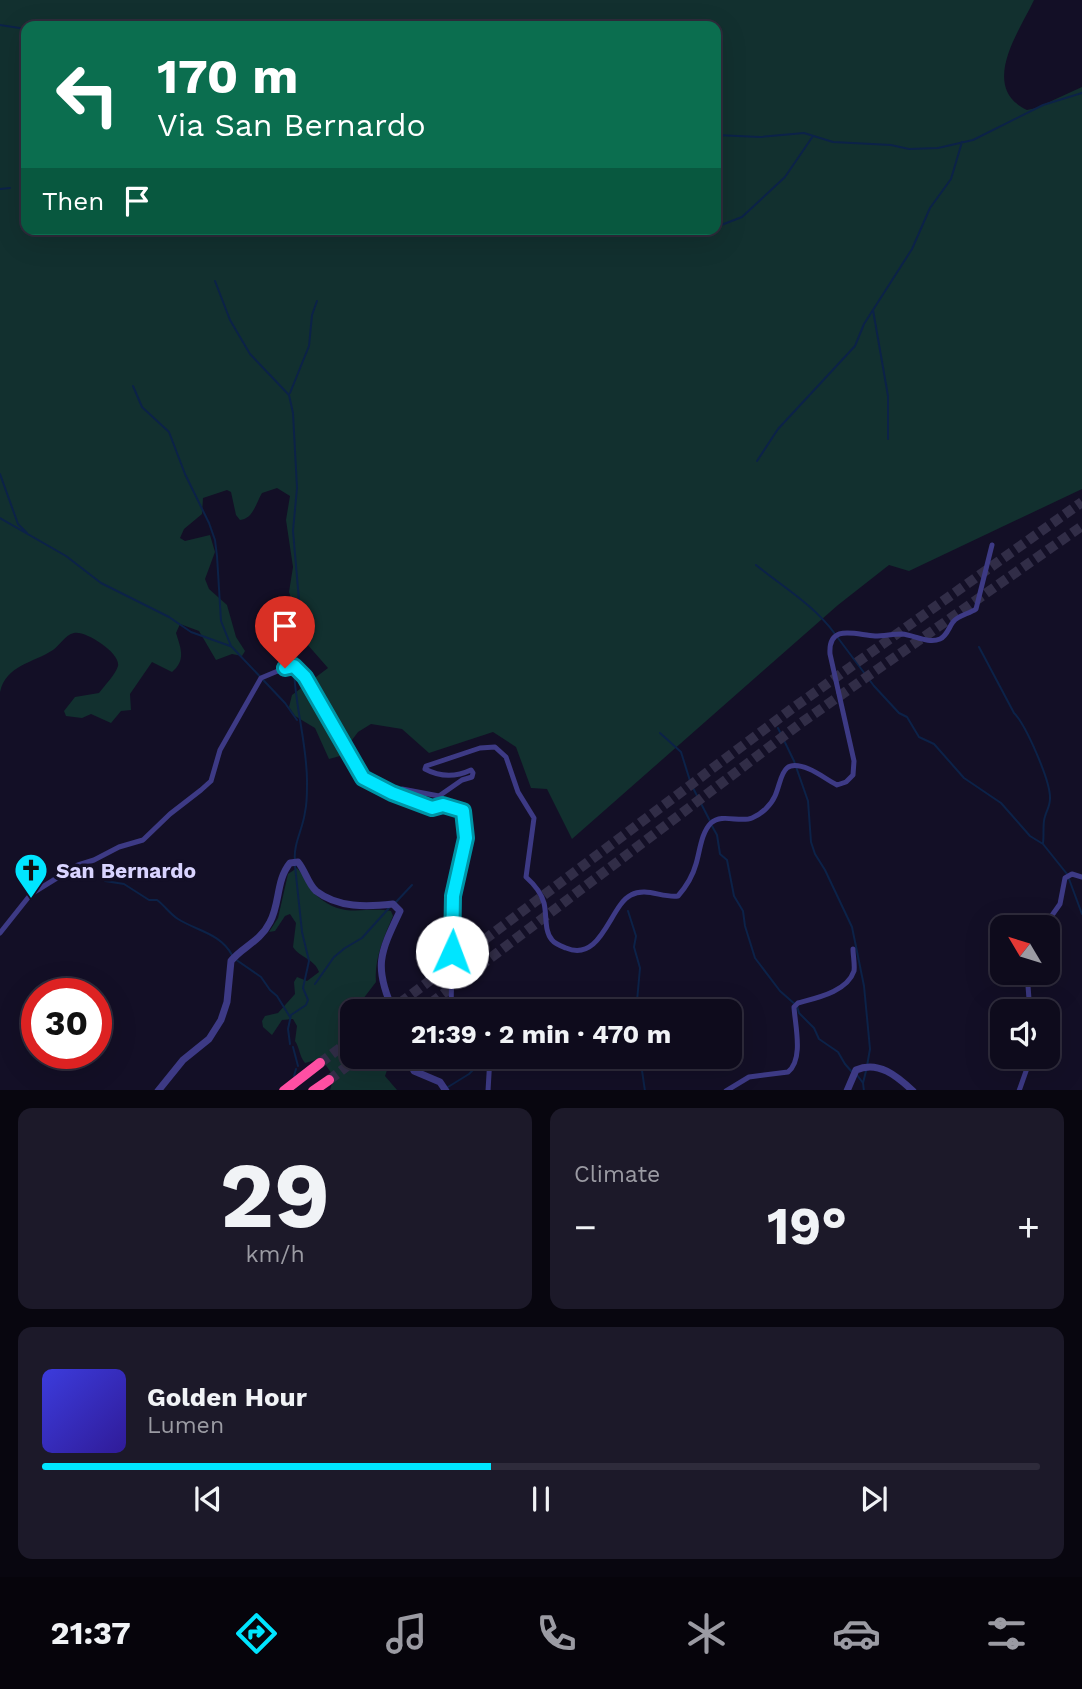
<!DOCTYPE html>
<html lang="en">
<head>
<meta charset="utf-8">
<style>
  body { margin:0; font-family:"Work Sans",sans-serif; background:#1c1929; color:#f1f3f6; height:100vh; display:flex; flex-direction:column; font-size:26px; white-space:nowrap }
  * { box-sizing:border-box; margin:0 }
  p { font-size:23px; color:#9b9ba3 }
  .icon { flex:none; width:38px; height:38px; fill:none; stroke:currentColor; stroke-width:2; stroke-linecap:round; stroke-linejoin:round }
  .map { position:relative; height:1090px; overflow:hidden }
  .side { display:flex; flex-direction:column; gap:18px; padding:18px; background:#08060f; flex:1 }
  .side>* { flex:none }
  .guide { position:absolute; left:21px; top:21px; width:700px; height:214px; border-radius:14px; box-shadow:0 7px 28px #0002,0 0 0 2px #2e2b3b; background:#0b6e4f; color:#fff; overflow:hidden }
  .needle { width:46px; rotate:308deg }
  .fabs { position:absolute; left:990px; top:915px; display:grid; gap:14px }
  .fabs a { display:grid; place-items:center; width:70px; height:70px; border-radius:14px; background:#0e0b1c; box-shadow:0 7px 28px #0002,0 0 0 2px #2e2b3b; font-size:35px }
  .speed { position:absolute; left:21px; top:978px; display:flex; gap:14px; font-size:35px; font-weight:700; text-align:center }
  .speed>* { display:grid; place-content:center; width:91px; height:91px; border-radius:50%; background:#0e0b1c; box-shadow:0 7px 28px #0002,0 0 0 2px #2e2b3b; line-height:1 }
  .speed .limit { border:10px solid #d22; background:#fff; color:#111 }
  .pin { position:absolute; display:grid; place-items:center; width:60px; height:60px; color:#fff; margin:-72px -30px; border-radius:50% 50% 50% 0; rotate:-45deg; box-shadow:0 0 7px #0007 }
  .pin .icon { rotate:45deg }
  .me { position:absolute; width:77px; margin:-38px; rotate:2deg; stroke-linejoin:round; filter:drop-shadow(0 0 5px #0008) }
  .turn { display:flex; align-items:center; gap:24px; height:147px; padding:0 21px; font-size:32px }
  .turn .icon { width:91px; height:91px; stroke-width:2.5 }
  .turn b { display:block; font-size:49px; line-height:60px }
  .then { display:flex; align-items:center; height:66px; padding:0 21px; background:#0003; gap:14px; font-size:26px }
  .big { font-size:52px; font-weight:700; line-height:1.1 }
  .side .widget { flex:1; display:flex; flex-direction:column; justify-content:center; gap:10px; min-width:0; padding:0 24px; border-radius:14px; background:#1c1929 }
  .side .dial { align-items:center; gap:0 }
  .dial b { font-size:91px; line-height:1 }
  .song { display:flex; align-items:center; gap:21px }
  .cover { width:84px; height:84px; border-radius:10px; background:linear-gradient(135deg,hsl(240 70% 55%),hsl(250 70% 35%)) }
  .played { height:7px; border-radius:4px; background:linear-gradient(90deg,#00e5ff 45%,#2e2b3b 45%) }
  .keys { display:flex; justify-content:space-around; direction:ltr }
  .heat { display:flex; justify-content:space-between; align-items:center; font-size:38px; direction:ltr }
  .side .tiles { flex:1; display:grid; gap:18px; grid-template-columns:1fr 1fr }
  .widget:last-child { grid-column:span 2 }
  .trip { position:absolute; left:340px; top:999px; width:402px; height:70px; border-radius:14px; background:#0e0b1c; box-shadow:0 7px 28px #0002,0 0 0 2px #2e2b3b; font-weight:700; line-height:70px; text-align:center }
  .menu { display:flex; height:112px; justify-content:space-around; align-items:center; background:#06040b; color:#9b9ba3 }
  .menu .icon { width:49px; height:49px }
  .menu .on { color:#00e5ff }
  .menu b { font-size:32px; color:#f1f3f6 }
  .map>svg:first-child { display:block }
  .green { fill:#12302f; fill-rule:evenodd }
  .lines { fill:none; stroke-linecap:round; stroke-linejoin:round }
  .stream { stroke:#0c2248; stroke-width:2 }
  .motorway-tunnel { stroke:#312d47; stroke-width:10; stroke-dasharray:10 5; stroke-linecap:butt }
  .minor { stroke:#3d3a85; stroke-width:5 }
  .tertiary { stroke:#3d3a85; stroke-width:7 }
  .motorway { stroke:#ff4fa3; stroke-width:10 }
  .route-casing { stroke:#0095a6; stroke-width:18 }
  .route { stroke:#00e5ff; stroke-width:12 }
  .labels { text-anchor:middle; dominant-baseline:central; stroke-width:7; stroke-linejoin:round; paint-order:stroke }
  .poi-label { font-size:21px; font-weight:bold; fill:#d9d4ff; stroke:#130f26; text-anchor:start }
</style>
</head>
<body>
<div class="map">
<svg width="1082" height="1091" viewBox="0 0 1082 1091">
  <rect width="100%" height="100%" fill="#130f26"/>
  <!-- green -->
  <path class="green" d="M0 0H1034C1019 32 979 87 1027 110L1036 108 1082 87V489L909 571 889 565 838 605 572 839 547 789 531 788 516 747 493 732 429 753 402 729 371 724 358 732 340 756 329 759 315 728 295 716 289 707 292 695 328 668 307 644 289 592 293 567 286 520 290 496 277 488 262 493C256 503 253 519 240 520L236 515 231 492 227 490 203 498 202 514 184 529 180 538 185 541 210 535 215 552 205 579 209 589 227 605 236 637 245 651 242 656 232 654 216 660 199 631 180 624 176 633C181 649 186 660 172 672L152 662 130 694 131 710 121 711 111 723 91 714 82 718 66 716 64 711 75 697 99 693C105 685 115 675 118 666 121 653 85 630 74 633 65 635 60 645 53 650 33 663 6 665 0 692ZM26 26H716V229H26Z
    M297 868C305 876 307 888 316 895 344 920 362 906 391 911L393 916C384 937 374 959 376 982L363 999 359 1011 352 1012V1057H377L387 1070 385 1076 397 1090H330L334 1077 325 1064 316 1060 305 1063C299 1056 300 1048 295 1041L297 1026 293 1019 282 1020 272 1035 263 1027 262 1021 265 1016 278 1013 295 994 294 982 297 977 307 981 319 972C315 959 300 958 293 947L296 923 290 914 285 916 275 931 269 932 278 918 288 874Z"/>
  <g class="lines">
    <!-- stream -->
    <path class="stream" d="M0 25 26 29
      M80 26 101 21
      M716 135 760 137 804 133 833 142 891 145 909 149 938 148 973 140 1043 105 1082 93
      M0 189 10 188
      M716 227 742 217 785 177 813 136
      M707 230 709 229
      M215 281 230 320 250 354 289 395 293 413 297 488 293 531 300 612 296 664
      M873 310 888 396V439
      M133 386 142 407 169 432 185 474 209 523 215 540 217 556 221 621 231 646 285 703 297 720
      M290 393 309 346 312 315 317 301
      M757 461 778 429 855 346 864 324 912 249 930 208 951 179 962 142
      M0 474 18 524 27 533
      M0 518 66 556 101 583 169 617 191 632 230 646
      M756 565C783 587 814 605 835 634
      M838 638 874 686 899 713 907 717 919 737 934 744 964 778 1001 803 1030 836 1043 844 1067 874
      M979 647 1014 713C1026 725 1051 782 1050 799 1050 807 1045 813 1044 821 1043 828 1044 836 1043 843
      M294 669C295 708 308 747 307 785 307 793 307 804 305 812 303 829 293 844 295 861
      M778 728 794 761 808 801 811 842 815 854 825 870 852 927 864 986 870 1049 867 1066
      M660 733 681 752 691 784 710 821
      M712 826 717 835 720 854 727 860 734 896 743 911 745 926 755 958 780 991 797 1006 799 1013 814 1028 819 1039 838 1052 845 1064 852 1072
      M1069 879 1082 914
      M105 881 124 884 149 900H157C165 906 170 914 178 919 197 931 220 933 232 955
      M396 902 412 885
      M628 911 636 936 634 947 640 968 636 1012
      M235 959 261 977 270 990 277 996 290 1017
      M315 984 334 957 345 948 362 938 389 908
      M290 1044 288 1029 291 1015 306 1005 308 1000 303 988 309 961 302 932 295 866
      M293 1047 298 1066
      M640 1057 645 1091
      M857 1075 863 1083
      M294 1076 296 1069
      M448 1087 469 1074 486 1057
      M864 1091 863 1083 866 1071"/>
    <!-- motorway-tunnel -->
    <path class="motorway-tunnel" d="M388 1012 793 708 1082 502
      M419 1012 801 723 1082 526
      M320 1063 352 1039
      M329 1080 359 1057"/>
    <!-- minor -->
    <path class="minor" d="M392 793 402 789 439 796 462 780 472 777 473 773 471 770C456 777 440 777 425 769L426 766 480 748 495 747 506 757 518 792 534 818 526 877C535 885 541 892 544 903 547 915 544 931 552 940 555 944 561 946 566 948 602 963 610 905 631 895 646 887 662 898 678 896 685 888 693 875 696 864 700 851 701 833 711 823 722 813 740 823 752 818 762 814 771 805 775 796 783 778 780 757 809 769 819 773 827 780 837 785L846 782 853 775 854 761 830 654C828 623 856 635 875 636 884 636 893 634 902 634 914 635 928 644 940 639 947 636 949 627 953 622 958 615 969 614 976 609L992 545
      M1043 928 1060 904 1065 878 1072 874 1082 877
      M0 933 31 894 78 865 94 860 119 847 143 840 170 814 201 790 211 781 220 750 261 678 285 668 294 666 305 677 363 778 392 793 432 808 443 805 463 811 466 838 453 896 451 1012
      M1027 973 1030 1012
      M488 1091 490 1057
      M726 1091 749 1077 788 1072C804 1059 795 1025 794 1007L798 1003C816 998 847 992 854 971 855 965 853 955 853 949
      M1019 1091 1031 1057"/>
    <!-- tertiary -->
    <path class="tertiary" d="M407 1057 414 1071 440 1082 446 1091
      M158 1091 183 1060 209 1039 221 1020 227 1002 231 961C242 947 260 942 270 922 280 904 276 880 290 863L298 862C305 870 308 884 316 891 338 908 367 907 393 904L400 911C380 953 373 967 394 1012
      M847 1091 856 1070C878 1060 897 1076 913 1091"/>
    <!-- motorway -->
    <path class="motorway" d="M284 1091 320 1063
      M313 1091 329 1080"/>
  </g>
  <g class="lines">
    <defs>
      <path id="route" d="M285 668 294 666 305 677 363 778 392 793 432 808 443 805 463 811 466 838 453 896 452 952"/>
    </defs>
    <!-- route casing -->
    <use href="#route" class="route-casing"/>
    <!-- route -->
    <use href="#route" class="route"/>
  </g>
  <!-- icons -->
  <defs>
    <symbol id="church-pin" viewBox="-11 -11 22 30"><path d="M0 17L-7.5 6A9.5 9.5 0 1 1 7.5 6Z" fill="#00e5ff" stroke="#130f26"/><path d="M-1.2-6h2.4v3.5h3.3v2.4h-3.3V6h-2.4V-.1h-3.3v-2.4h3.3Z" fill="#111"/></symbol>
  </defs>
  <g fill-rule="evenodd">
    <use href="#church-pin" x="12" y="851" width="38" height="52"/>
  </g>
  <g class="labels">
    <!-- poi labels -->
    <g class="poi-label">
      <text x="56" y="870">San Bernardo</text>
    </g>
  </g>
</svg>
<div class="fabs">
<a><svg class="needle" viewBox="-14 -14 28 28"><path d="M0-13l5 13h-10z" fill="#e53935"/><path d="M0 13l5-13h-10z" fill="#9b9ba3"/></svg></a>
<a><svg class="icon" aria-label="sound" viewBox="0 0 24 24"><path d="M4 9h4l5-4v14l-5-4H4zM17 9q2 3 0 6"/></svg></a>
</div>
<div class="speed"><div class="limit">30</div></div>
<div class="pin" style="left:285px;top:668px;background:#d93025"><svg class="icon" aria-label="arrive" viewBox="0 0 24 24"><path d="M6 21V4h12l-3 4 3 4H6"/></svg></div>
<svg class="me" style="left:452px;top:952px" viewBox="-20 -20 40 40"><circle r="19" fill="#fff"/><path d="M0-13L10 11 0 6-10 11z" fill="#00e5ff"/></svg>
<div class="trip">21:39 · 2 min · 470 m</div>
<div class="guide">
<div class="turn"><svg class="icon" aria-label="left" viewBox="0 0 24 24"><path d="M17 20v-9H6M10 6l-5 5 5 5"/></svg><div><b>170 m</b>Via San Bernardo</div></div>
<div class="then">Then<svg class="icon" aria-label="arrive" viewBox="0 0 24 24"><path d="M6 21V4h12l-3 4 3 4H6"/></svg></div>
</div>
</div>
<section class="side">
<div class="tiles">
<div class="widget dial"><b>29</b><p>km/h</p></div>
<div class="widget"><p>Climate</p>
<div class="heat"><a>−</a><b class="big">19°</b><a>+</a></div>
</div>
<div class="widget">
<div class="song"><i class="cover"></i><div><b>Golden Hour</b><p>Lumen</p></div></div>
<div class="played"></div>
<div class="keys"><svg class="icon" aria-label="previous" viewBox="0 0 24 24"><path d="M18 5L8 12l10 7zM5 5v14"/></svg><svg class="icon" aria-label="pause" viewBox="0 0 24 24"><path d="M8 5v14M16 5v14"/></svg><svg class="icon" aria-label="next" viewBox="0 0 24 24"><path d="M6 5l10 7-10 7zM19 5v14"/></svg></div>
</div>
</div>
</section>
<nav class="menu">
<b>21:37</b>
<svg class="icon on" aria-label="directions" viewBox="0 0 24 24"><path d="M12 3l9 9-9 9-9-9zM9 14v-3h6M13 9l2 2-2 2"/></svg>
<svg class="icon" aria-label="music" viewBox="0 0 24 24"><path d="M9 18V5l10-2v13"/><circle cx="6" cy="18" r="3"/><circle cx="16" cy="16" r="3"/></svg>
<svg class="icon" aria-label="phone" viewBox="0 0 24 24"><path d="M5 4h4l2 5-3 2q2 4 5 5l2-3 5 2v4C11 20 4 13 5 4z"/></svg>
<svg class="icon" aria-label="climate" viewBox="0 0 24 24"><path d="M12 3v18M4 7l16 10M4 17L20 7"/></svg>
<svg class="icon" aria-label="car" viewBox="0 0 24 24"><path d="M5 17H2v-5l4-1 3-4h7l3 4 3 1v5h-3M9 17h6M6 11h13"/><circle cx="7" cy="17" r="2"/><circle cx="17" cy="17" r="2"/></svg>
<svg class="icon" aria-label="filters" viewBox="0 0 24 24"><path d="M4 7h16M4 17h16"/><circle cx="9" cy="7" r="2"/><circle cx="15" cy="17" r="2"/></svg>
</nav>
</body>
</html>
